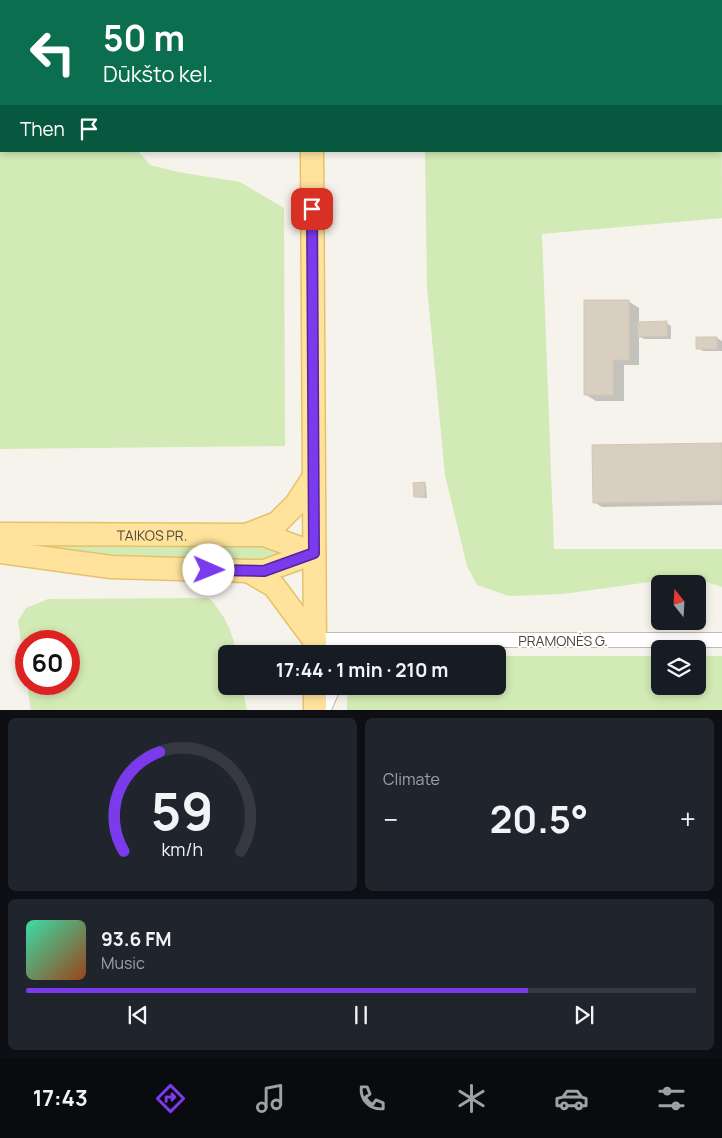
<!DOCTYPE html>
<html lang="en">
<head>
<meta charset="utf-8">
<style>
  body { margin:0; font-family:Manrope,sans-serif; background:#20242c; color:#f1f3f6; height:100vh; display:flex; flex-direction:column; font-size:19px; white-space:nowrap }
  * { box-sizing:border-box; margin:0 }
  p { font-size:16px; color:#9ea1a6 }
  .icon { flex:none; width:28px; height:28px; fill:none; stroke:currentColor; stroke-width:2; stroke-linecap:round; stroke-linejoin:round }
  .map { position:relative; height:710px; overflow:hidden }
  .side { display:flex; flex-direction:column; gap:8px; padding:8px; background:#0d0f14; flex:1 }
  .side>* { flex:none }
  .guide { position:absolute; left:0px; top:0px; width:722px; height:152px; box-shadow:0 2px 8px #0003; background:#0b6e4f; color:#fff; overflow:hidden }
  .needle { width:32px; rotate:342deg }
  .tools { position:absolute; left:651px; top:575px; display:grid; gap:10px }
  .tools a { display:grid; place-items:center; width:55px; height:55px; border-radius:8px; background:#171b24; box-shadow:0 2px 8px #0003; font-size:25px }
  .speed { position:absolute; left:15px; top:630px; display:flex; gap:10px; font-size:25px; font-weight:700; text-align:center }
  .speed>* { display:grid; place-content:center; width:65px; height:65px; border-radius:50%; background:#171b24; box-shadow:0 2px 8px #0003; line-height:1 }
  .speed .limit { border:8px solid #d22; background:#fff; color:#111 }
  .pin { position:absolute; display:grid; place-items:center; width:42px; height:42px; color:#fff; margin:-21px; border-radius:10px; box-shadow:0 2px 8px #0006 }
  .me { position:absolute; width:55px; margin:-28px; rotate:91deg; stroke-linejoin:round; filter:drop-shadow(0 0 4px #0008) }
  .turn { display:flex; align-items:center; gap:18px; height:105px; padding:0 20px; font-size:22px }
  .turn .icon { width:65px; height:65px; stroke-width:2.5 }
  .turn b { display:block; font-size:35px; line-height:42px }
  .then { display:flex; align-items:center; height:48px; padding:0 20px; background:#0003; gap:10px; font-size:19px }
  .big { font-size:38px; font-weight:700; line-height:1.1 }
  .side .tile { flex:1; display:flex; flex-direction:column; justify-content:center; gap:8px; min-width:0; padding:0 18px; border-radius:8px; background:#20242c }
  .side .dial { align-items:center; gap:0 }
  .dial svg { height:130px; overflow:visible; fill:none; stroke:#363941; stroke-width:7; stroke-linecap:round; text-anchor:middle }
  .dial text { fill:#f1f3f6; stroke:none }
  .song { display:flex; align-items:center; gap:15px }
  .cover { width:60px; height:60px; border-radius:8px; background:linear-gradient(135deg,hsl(160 70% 55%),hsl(20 70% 35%)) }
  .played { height:5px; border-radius:2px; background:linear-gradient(90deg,#7c3aed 75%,#363941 75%) }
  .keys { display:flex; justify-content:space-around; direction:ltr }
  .heat { display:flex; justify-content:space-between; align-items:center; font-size:28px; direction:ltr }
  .side .tiles { flex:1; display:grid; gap:8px; grid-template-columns:1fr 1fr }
  .tile:last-child { grid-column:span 2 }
  .trip { position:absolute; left:218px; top:645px; width:288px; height:50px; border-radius:8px; background:#171b24; box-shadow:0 2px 8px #0003; font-weight:700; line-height:50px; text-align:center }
  .tab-bar { display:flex; height:80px; justify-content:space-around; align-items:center; background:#090b0e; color:#9ea1a6 }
  .tab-bar .icon { width:35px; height:35px }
  .tab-bar .active { color:#7c3aed }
  .tab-bar b { font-size:22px; color:#f1f3f6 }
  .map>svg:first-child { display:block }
  .green { fill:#d2eab5 }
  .shadow { fill:#0003 }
  .building { fill:#d8cfc1; stroke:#d3c7b4 }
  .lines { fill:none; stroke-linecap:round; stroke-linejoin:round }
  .street-casing { stroke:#c2bbae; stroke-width:16 }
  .primary-casing { stroke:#e6c16a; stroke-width:25 }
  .street { stroke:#fff; stroke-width:14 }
  .primary { stroke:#ffe39c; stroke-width:22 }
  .route-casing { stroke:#51269a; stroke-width:12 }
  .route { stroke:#7c3aed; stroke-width:9 }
  .labels { text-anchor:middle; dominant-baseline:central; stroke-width:4; stroke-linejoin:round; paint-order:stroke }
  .street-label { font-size:14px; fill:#4b4439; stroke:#fff }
</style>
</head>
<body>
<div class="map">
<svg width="722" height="711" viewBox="0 0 722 711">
  <rect width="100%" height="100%" fill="#f6f3ec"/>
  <!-- green -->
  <path class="green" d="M0 0H162L1 1V151H138L150 165 178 172 240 182 284 208 285 446 0 449Z
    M423 0H706L707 1H423Z
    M721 23 722 218 542 234 554 549H722V587L698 579 664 580 563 594 509 596 477 585 467 566 445 475 427 287 425 151H721Z
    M33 541 258 543 280 550 281 553 267 561 99 557 43 549Z
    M209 598C224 613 233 633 237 654H226V686H242L247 710H31L27 684H69V641H26V676L18 621 26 608 48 599Z
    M496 656H660V686H698V656H722V710H347V697L352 686H496Z"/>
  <!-- shadow -->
  <path class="shadow" d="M628 301 639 308V323H666L671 326V339H644L639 336V365H624V401H596L586 395Z
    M717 338 722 341V351H703L698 348Z
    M722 444V505L602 507 594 502Z
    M424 483 426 485 427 498 415 497Z"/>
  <!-- building -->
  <path class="building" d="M584 300H629V360H613V395H584Z
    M667 321V336L638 337V322Z
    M696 337H717V349H696Z
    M722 443V501L593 503 592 445Z
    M425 482V497H414L413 483Z"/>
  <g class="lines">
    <defs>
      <path id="street" d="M314 640H722
        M363 654 384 640
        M323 711 334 686"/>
      <g id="primary">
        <path d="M312 0V1"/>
        <path d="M312 151 315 654"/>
        <path id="s1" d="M0 534 264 535 314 553"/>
        <path d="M249 534 277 523 296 504 313 478"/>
        <path d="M0 552 111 567 248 571H264L314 553"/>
        <path d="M248 571 274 586 314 640"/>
        <path d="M315 686V711"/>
      </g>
    </defs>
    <!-- street casing -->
    <use href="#street" class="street-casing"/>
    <!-- primary casing -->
    <use href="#primary" class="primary-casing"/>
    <!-- street -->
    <use href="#street" class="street"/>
    <!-- primary -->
    <use href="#primary" class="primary"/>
  </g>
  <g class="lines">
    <defs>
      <path id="route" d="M209 570 264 571 314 553 312 209"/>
    </defs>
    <!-- route casing -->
    <use href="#route" class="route-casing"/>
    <!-- route -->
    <use href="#route" class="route"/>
  </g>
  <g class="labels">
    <!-- street labels -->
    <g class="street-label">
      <text stroke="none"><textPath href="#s1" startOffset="152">TAIKOS PR.</textPath></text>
      <text x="563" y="640">PRAMONĖS G.</text>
    </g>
  </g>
</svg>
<div class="tools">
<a><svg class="needle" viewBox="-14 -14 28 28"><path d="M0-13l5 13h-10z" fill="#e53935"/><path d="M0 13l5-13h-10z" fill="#9ea1a6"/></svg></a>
<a><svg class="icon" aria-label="layers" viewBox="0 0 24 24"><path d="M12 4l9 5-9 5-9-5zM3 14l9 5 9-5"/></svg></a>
</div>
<div class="speed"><div class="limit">60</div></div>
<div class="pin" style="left:312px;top:209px;background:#d93025"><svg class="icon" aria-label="arrive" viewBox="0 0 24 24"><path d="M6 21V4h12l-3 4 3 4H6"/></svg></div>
<svg class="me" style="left:209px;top:570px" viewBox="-20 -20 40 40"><circle r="19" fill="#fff"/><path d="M0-13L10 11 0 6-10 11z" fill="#7c3aed"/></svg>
<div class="trip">17:44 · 1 min · 210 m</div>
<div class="guide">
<div class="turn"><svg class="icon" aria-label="left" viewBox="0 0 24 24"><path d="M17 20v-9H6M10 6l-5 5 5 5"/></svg><div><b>50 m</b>Dūkšto kel.</div></div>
<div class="then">Then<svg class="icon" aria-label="arrive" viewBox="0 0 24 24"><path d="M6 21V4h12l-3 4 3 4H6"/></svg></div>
</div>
</div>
<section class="side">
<div class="tiles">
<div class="tile dial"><svg viewBox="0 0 100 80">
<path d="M14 69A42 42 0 1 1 86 69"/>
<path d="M14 69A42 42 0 0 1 36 8" stroke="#7c3aed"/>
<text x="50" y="56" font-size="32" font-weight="700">59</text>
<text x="50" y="72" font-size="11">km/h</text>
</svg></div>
<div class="tile"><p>Climate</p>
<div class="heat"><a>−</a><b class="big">20.5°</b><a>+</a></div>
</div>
<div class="tile">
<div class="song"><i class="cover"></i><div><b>93.6 FM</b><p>Music</p></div></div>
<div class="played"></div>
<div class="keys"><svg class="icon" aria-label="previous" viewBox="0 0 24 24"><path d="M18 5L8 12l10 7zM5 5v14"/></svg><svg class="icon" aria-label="pause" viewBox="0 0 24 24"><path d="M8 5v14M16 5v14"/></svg><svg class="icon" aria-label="next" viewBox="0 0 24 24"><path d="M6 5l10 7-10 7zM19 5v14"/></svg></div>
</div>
</div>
</section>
<nav class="tab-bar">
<b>17:43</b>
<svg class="icon active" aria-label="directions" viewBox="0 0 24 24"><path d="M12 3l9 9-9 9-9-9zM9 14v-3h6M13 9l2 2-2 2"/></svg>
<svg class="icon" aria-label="music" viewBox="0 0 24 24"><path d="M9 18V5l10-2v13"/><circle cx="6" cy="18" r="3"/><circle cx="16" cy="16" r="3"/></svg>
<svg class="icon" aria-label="phone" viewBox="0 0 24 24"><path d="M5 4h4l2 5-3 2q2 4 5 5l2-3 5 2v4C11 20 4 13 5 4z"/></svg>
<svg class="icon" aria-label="climate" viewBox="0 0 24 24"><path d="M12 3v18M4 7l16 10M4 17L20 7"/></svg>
<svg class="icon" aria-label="car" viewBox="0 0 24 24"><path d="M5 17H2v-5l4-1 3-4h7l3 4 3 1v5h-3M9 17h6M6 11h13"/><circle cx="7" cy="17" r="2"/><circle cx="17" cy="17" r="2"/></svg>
<svg class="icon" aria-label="filters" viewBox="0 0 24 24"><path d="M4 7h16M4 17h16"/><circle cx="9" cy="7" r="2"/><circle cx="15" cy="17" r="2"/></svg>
</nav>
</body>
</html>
